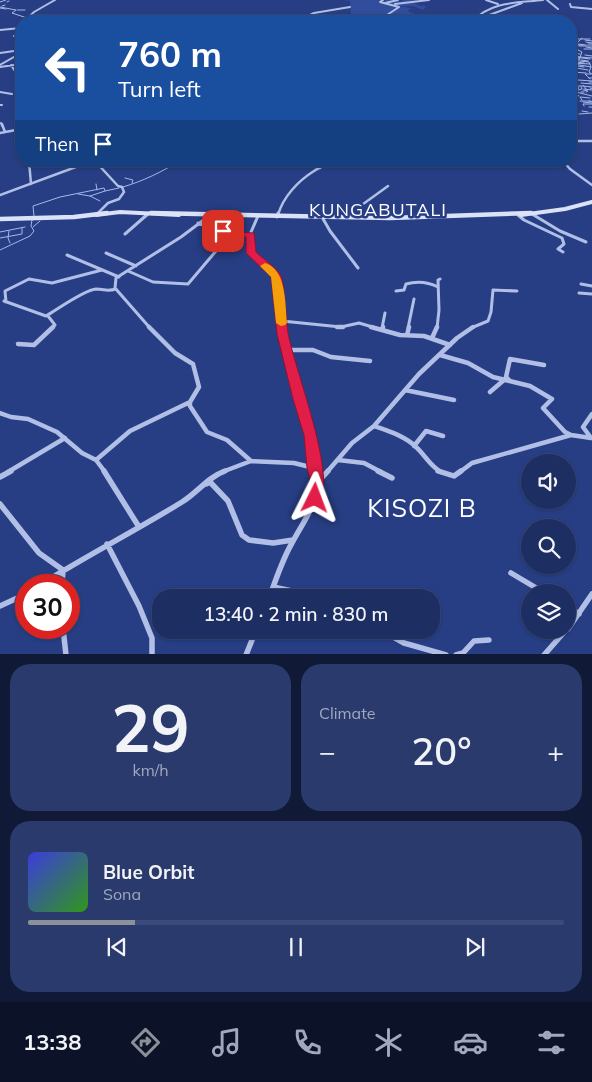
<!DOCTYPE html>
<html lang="en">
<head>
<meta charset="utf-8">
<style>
  body { margin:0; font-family:Mulish,sans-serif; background:#2a3a6c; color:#f1f3f6; height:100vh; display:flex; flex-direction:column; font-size:19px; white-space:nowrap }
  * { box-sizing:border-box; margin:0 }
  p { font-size:16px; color:#a0a8be }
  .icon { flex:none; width:28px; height:28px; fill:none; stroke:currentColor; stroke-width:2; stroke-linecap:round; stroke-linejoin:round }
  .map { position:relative; height:654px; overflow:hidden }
  .details { display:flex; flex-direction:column; gap:10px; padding:10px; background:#101936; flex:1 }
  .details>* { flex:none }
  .banner { position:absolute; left:15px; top:15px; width:562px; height:152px; border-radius:20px; box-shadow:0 1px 4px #0004,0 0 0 1px #3b4a78; background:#1a4fa0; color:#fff; overflow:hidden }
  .controls { position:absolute; left:521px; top:454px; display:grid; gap:10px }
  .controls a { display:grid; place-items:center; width:55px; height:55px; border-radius:50%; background:#1d2e63; box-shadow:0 1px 4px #0004,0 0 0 1px #3b4a78; font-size:25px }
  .speed { position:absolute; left:15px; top:574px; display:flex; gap:10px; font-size:25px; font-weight:700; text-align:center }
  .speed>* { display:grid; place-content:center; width:65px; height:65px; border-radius:50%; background:#1d2e63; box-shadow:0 1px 4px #0004,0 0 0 1px #3b4a78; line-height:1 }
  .speed .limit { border:8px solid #d22; background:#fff; color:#111 }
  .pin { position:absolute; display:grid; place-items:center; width:42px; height:42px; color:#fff; margin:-21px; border-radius:10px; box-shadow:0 2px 8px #0006 }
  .me { position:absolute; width:55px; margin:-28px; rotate:3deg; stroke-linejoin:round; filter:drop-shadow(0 0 4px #0008) }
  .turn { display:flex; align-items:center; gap:18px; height:105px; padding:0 20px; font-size:22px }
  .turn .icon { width:65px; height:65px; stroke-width:2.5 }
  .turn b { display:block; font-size:35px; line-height:42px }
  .then { display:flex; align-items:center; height:48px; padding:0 20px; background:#0003; gap:10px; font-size:19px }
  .big { font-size:38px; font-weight:600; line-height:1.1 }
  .details .card { flex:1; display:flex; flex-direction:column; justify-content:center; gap:8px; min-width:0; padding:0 18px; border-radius:20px; background:#2a3a6c }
  .details .dial { align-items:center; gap:0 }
  .dial b { font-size:65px; line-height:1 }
  .song { display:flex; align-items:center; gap:15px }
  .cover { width:60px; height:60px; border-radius:8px; background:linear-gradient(135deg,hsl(240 70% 55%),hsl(110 70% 35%)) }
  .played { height:5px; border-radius:2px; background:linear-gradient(90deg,#8c9099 20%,#3b4a78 20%) }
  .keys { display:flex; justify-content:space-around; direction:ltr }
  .heat { display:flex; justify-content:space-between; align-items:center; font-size:28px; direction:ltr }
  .details .tiles { flex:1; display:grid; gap:10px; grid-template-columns:1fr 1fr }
  .card:last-child { grid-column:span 2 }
  .trip { position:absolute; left:152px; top:589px; width:288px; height:50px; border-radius:20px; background:#1d2e63; box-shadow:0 1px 4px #0004,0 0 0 1px #3b4a78; font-weight:600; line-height:50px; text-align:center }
  .tabs { display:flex; height:80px; justify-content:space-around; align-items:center; background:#0c1228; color:#a0a8be }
  .tabs .icon { width:35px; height:35px }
  .tabs .current { color:#8c9099 }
  .tabs b { font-size:22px; color:#f1f3f6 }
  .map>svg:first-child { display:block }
  .green { fill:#324d9c }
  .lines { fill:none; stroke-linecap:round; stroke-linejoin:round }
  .stream { stroke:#a6b8e8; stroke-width:1 }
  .street-far4 { stroke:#b1bfe7; stroke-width:2 }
  .street-far3 { stroke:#b1bfe7; stroke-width:2.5 }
  .street-far2 { stroke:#b1bfe7; stroke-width:3 }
  .street-far1 { stroke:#b1bfe7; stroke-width:4.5 }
  .street { stroke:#b1bfe7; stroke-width:5.5 }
  .secondary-far1 { stroke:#dbe2f7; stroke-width:4 }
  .secondary { stroke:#dbe2f7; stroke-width:4.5 }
  .route { fill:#e11d48; stroke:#92132f }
  .slow { fill:#f59e0b }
  .labels { text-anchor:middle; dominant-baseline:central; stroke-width:5; stroke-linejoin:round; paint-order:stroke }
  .far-quarter-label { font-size:18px; letter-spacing:1px; fill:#fff; stroke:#273e84 }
  .near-quarter-label { font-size:25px; letter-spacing:1px; fill:#fff; stroke:#273e84 }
</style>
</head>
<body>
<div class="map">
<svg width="592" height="655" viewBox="0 0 592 655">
  <rect width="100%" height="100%" fill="#273e84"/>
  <!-- green -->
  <path class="green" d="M342 0H381L378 2 385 3 389 2 382 0H398L399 2 403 1 402 0H424L412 2 420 6 427 5 424 6 426 7 423 10 413 6H398L411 8 407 11 418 15 403 19 405 15 400 14 395 21 380 20 385 16 378 15 374 19 380 20 377 21H346L341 19H351L352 16 357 15H351L350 1Z"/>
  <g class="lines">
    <!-- stream -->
    <path class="stream" d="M0 2 6 0
      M7 2 9 1
      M2 6 5 5
      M0 7 16 10 12 13 27 18
      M0 8 6 9
      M17 10H25
      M29 18 43 21
      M576 39H590
      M571 40 578 41
      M585 40 592 41
      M586 42 592 43
      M578 44 586 45
      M588 44H592
      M571 45H583
      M579 46H592
      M586 47 592 48
      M584 49H592
      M571 53 580 54
      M571 55 580 57
      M585 55 592 56
      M574 57 590 59
      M580 57 592 58
      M572 58 579 59
      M572 60H577
      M581 60 588 61
      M574 61 579 60 582 52 578 50 576 44 582 38
      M579 61 589 62 591 67 589 72 592 74
      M575 62 584 63
      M571 63 590 64
      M574 64 591 67
      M571 65 584 67
      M571 67 588 70
      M571 72 586 73
      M589 78H592
      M590 79 585 74H591
      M578 80 592 81
      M589 82H592
      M581 83 592 84
      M583 86 592 87
      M571 88 574 87 572 86H584L586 89
      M590 88 592 89
      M574 89 579 88H576
      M584 89 592 90
      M571 90H573
      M583 90 588 91 586 92
      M571 92 582 89 581 87
      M572 92 579 96
      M576 92 592 96
      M581 92H584
      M582 100 580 97 590 98
      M580 101H591
      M589 101 592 102
      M583 102 592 103
      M584 106 583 104H592
      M589 107H592
      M582 111 588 112
      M579 114 592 113
      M125 178 133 180 132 183
      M96 184 97 190
      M123 187C143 181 162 172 179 161
      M78 194 90 196 100 201
      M90 196 105 191
      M34 216 33 206 60 197 104 188 105 191 119 188
      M33 227 40 221
      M9 231 8 238 10 243
      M0 232 25 227
      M0 238 22 234V228
      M0 250 30 236 34 231 31 226 32 220"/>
    <!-- street-far4 -->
    <path class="street-far4" d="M486 0 498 4
      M547 0 558 9
      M385 3 398 0
      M395 4 429 0
      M570 4 571 7 592 9
      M221 16 260 21
      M25 21 34 12 55 0
      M298 21 314 13 350 7
      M378 21 399 7 380 2 383 0
      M473 21C491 1 518 3 543 0
      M473 21 522 3
      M0 30 21 28
      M17 39 14 36 21 35
      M0 53 21 50
      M0 65 21 53
      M11 65 18 76
      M0 67 21 64
      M0 92 12 94
      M0 105H2
      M1 123 2 126"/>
    <!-- street-far3 -->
    <path class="street-far3" d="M2 124 5 132
      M0 133 21 129
      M571 141H592
      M29 161 31 184
      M95 161 118 186 122 187 124 192 119 199 108 203 98 213
      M293 161 320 168
      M563 161 570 169 592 185
      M0 195 92 161
      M147 215 149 213
      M278 215C283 197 298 181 314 171 319 168 326 165 331 161
      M348 215 388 186"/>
    <!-- street-far2 -->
    <path class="street-far2" d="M532 214 560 231 586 242
      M518 215 524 220 562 238 564 244 558 249 563 252
      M258 216 251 232V253L276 277 282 328
      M277 217 278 213
      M322 217 330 231 358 268
      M345 217 350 213
      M198 223 236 234 251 235
      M125 234 149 213
      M106 253 136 266
      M67 255 119 277
      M128 271 153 282 188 284 216 251 236 234
      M581 284 592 286
      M396 291 404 290 406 284C417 281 428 282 438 287
      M579 293 592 294
      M4 301 46 316C58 309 84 290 96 289 105 289 106 292 116 289
      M6 302 5 291 29 279 52 283 102 270
      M48 316 55 325 52 328
      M282 321 341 327 359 323 376 328
      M150 328 115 288 116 278 181 237 209 216
      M382 328 385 313
      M408 328 414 299
      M437 328 439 310 438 280 440 279
      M471 328 488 321 491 312 493 290 517 291"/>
    <!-- street-far1 -->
    <path class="street-far1" d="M149 327 175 353 193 364 199 387 190 402V406L207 432 227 440 251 461
      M282 327 299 399 311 435 315 472
      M337 327H343
      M371 327 400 335 424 336 450 345
      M382 330 383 327
      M407 335 409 327
      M432 338 437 327
      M18 344 34 345 53 327
      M288 350H313L331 357 370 361
      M440 355 468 363 493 377 530 386 552 399 543 408 565 432 571 435 472 463 460 472
      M509 380 506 377 510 359 544 365
      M405 390 454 400
      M490 392 504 380
      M0 413 11 417 28 419 57 432 82 453 96 460 105 472
      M374 426C388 431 405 436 416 447 425 455 430 466 441 472
      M571 435 591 438
      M591 438 583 427 592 414
      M414 446 426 431 443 436
      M96 460 130 431 190 402
      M338 460 364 463 381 472
      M8 472 65 438
      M222 472 251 461 294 463 314 468
      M327 472 352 443 374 426 419 374 457 338 473 327"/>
    <!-- street -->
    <path class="street" d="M104 471 139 527
      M378 471 392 478
      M438 471 454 476 461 471
      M0 477 11 471
      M318 482 328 471
      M206 484 210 482 228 501 242 535 249 540 273 543 293 540
      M0 504 39 553 63 570 62 585
      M107 544 139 606 152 638V655
      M511 573 543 592
      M40 585C86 556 135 531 182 502 197 493 208 477 225 471
      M273 587 325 598
      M269 598C276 580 282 560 292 543 304 520 323 498 315 471
      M0 606 26 594
      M568 607 579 614
      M63 628 66 655
      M568 629 592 594
      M381 630 404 643 446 655
      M246 655 256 630
      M456 655 463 653 474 641 489 640
      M544 655 566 630"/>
    <!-- secondary-far1 -->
    <path class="secondary-far1" d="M96 215 120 212 179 215
      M521 215 565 209 592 202"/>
    <!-- secondary -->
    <path class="secondary" d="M151 213 390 218 531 213
      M0 219 74 217 107 213"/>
  </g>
  <!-- route -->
  <path class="route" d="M223 228 236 232 254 233 256 252C263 259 276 267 281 276 285 285 286 320 288 333 295 371 336 472 320 503L315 504 310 503 307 498 311 482 307 468 304 435 293 399 277 334 271 277 246 253V237H236L219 233 218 231Z"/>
  <!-- slow -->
  <path class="slow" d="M265 263C287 270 285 304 287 323L285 325 281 326 276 323 271 277 260 266Z"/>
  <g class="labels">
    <!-- far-quarter labels -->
    <g class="far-quarter-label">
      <text x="378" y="209">KUNGABUTALI</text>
    </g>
    <!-- near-quarter labels -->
    <g class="near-quarter-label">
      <text x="422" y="507">KISOZI B</text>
    </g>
  </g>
</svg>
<div class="controls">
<a><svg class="icon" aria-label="sound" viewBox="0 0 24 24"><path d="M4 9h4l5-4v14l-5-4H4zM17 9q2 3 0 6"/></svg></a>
<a><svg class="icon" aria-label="search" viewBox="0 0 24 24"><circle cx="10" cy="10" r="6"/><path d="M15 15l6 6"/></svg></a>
<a><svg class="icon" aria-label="layers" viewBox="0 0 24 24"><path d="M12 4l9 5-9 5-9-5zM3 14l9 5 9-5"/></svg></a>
</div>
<div class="speed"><div class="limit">30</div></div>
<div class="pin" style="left:223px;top:231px;background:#d93025"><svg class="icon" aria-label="arrive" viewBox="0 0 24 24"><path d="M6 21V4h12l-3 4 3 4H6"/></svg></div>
<svg class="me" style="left:315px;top:498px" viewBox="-20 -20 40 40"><path d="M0-17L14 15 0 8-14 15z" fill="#e11d48" stroke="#fff" stroke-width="4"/></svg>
<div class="trip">13:40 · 2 min · 830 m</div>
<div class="banner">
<div class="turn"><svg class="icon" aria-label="left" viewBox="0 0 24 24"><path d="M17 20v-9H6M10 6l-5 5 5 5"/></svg><div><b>760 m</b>Turn left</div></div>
<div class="then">Then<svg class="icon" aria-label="arrive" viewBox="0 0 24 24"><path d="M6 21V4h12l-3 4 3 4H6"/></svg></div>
</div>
</div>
<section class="details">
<div class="tiles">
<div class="card dial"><b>29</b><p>km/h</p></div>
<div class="card"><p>Climate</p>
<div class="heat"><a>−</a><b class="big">20°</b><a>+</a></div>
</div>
<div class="card">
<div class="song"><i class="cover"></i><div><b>Blue Orbit</b><p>Sona</p></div></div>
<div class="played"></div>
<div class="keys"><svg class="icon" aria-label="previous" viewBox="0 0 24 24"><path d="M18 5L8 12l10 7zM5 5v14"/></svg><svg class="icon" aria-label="pause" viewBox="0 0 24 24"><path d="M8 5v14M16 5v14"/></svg><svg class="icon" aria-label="next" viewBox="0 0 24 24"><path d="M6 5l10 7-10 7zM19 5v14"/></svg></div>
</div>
</div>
</section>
<nav class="tabs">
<b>13:38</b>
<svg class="icon current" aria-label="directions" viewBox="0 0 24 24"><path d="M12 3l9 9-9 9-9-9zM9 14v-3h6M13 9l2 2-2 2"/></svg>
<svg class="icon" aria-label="music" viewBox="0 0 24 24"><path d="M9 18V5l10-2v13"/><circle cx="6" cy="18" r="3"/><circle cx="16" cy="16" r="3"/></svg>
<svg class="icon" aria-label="phone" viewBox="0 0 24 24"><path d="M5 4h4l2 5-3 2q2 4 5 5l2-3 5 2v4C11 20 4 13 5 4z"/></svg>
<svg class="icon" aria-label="climate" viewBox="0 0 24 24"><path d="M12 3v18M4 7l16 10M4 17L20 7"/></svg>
<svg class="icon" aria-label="car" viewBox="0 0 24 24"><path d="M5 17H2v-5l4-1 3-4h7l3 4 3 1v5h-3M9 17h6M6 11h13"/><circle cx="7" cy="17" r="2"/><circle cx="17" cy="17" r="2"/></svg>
<svg class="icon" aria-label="filters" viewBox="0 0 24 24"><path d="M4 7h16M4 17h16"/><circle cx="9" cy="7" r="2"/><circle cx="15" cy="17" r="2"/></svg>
</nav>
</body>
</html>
